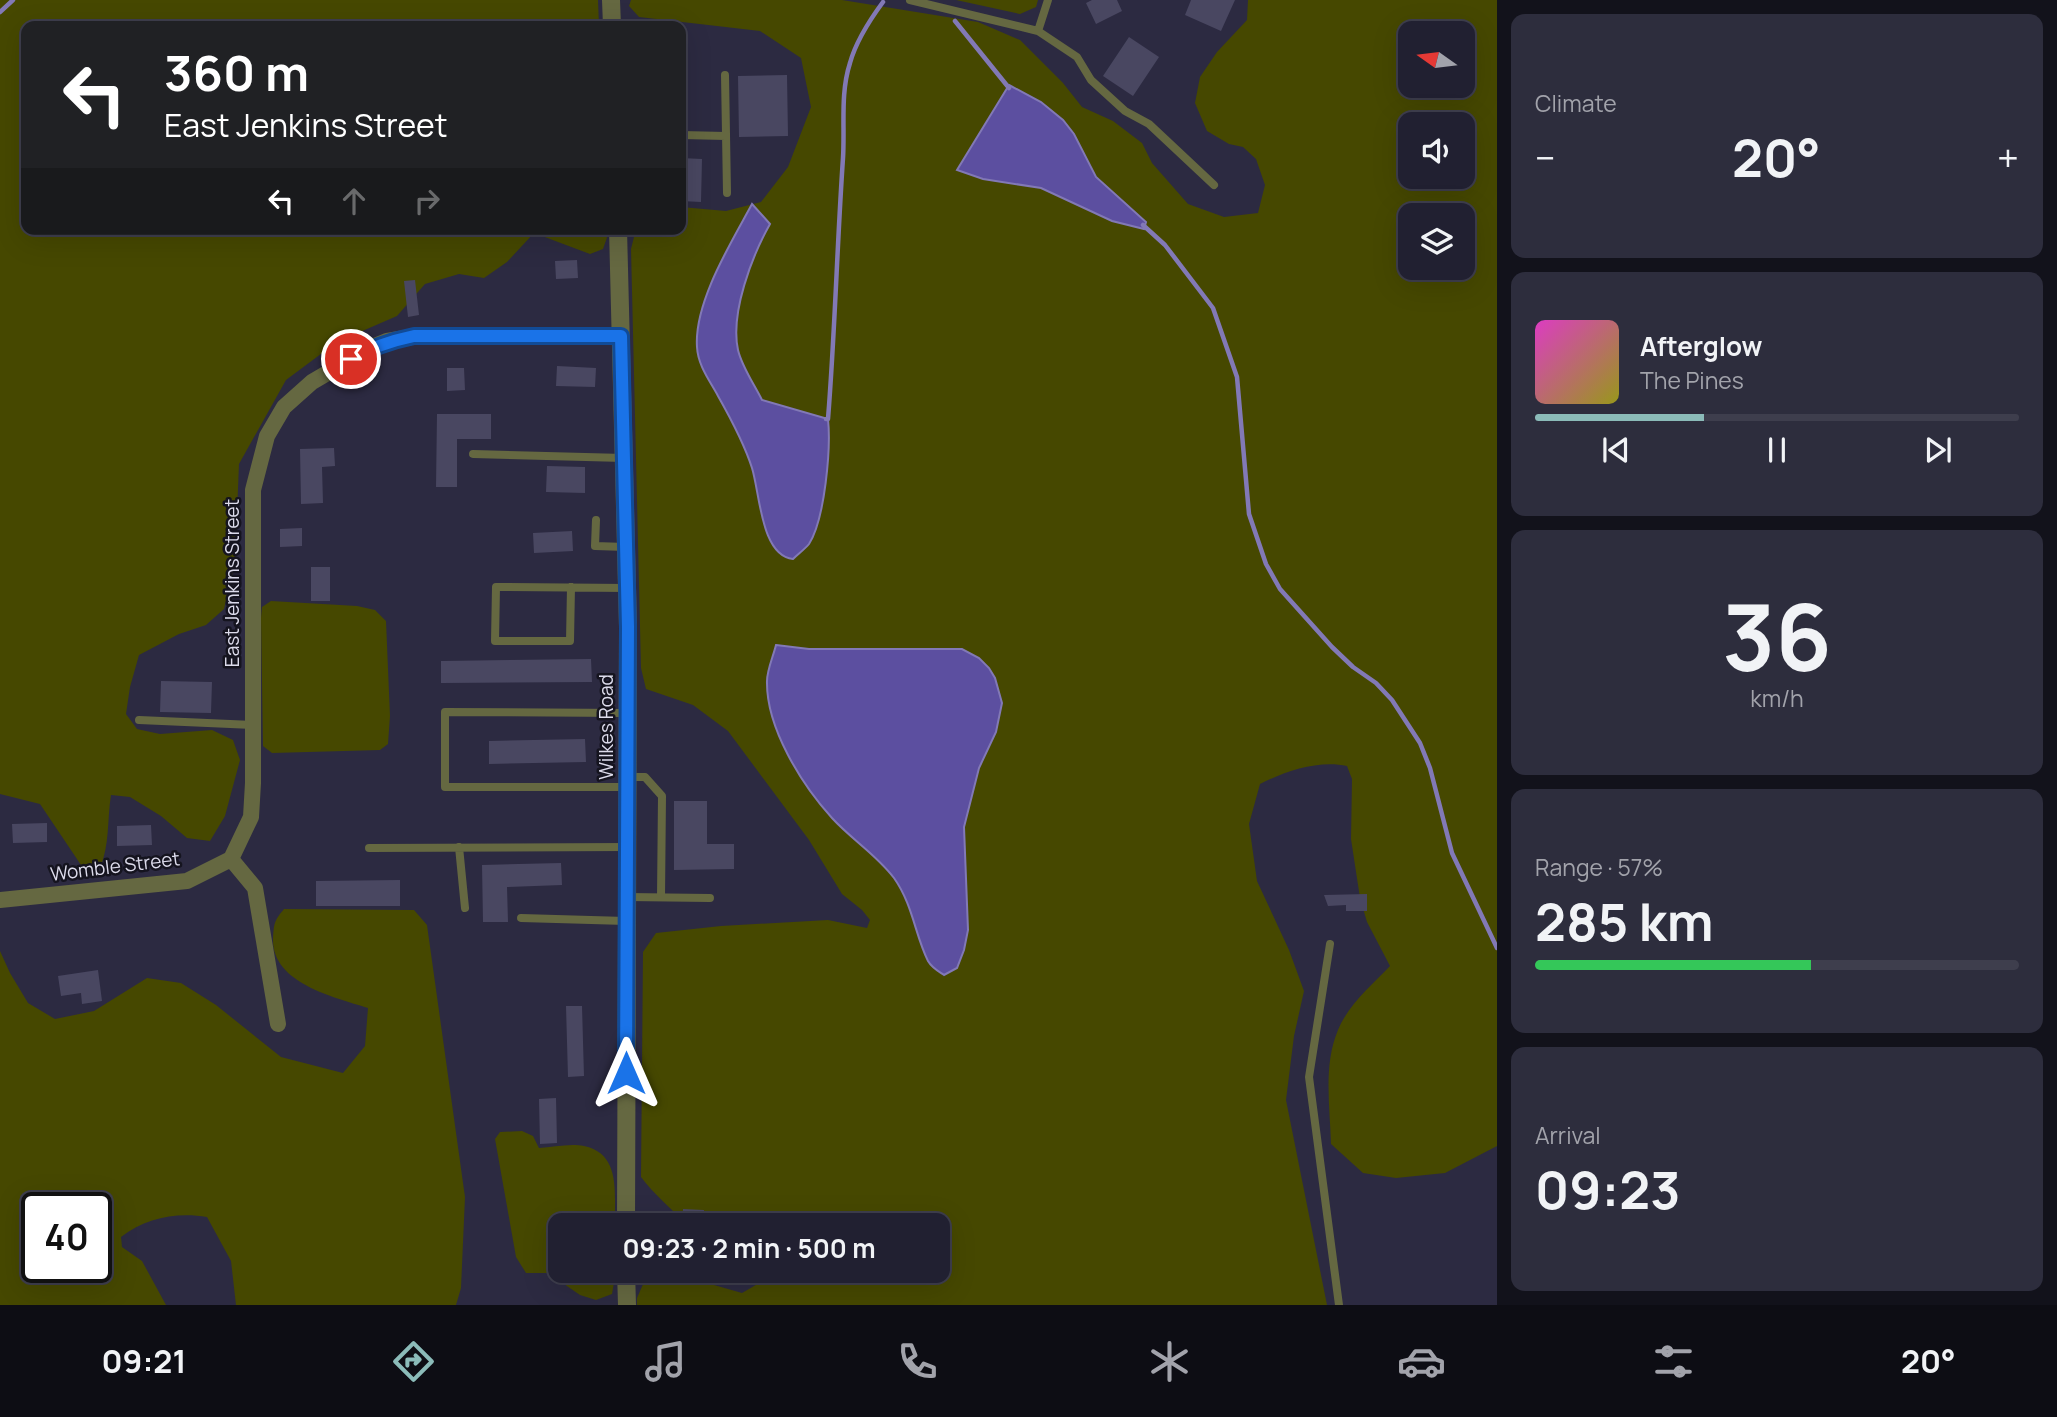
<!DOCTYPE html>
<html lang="en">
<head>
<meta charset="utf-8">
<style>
  body { margin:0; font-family:Manrope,sans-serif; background:#2d2d3d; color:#f1f3f6; height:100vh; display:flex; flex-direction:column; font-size:26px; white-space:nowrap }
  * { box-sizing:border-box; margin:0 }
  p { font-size:23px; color:#a2a3ab }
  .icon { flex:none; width:38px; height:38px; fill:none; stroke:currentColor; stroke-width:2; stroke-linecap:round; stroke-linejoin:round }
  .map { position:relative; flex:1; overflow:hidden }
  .panel { display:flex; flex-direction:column; gap:14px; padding:14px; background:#12121b; width:560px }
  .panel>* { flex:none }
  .guide { position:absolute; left:21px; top:21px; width:665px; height:214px; border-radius:14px; box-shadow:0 7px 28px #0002,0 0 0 2px #3e3e4d; background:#202124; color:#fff; overflow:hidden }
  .needle { width:46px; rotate:284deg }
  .fabs { position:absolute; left:1398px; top:21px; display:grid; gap:14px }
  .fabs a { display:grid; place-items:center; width:77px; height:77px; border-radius:14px; background:#212031; box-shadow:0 7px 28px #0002,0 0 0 2px #3e3e4d; font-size:35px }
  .speed { position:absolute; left:21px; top:1192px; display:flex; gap:14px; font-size:35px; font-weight:700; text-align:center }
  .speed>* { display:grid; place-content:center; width:91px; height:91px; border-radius:50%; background:#212031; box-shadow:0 7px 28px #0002,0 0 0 2px #3e3e4d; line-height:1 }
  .speed .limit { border:4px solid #111; border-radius:10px; background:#fff; color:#111 }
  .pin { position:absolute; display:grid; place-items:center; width:60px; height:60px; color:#fff; margin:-30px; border:4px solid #fff; border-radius:50%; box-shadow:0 2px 7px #0007 }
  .me { position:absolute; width:77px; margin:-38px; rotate:0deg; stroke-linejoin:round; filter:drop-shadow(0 0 5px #0008) }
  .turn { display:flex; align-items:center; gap:24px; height:147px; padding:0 28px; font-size:32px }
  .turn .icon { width:91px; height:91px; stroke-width:2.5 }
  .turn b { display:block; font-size:49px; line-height:60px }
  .lanes { display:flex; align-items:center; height:66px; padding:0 28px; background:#0003; justify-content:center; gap:35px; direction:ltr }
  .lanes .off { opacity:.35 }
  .big { font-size:52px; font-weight:700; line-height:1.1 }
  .panel .tile { flex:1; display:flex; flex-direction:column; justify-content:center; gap:10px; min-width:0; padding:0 24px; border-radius:14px; background:#2d2d3d }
  .panel .dial { align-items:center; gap:0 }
  .dial b { font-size:91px; line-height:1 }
  .song { display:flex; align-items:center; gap:21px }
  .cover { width:84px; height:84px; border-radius:10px; background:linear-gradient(135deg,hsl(310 70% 55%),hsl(60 70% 35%)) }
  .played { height:7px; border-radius:4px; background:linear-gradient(90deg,#8bbbb9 35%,#3e3e4d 35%) }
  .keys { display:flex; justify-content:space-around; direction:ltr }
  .heat { display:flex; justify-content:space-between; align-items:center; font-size:38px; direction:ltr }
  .charge { height:10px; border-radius:5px; background:linear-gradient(90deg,#34c759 57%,#3e3e4d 0) }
  .trip { position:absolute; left:548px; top:1213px; width:402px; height:70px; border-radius:14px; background:#212031; box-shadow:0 7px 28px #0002,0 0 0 2px #3e3e4d; font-weight:700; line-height:70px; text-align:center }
  .dock { display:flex; height:112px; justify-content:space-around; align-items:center; background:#0d0d14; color:#a2a3ab }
  .dock .icon { width:49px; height:49px }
  .dock .on { color:#8bbbb9 }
  .dock b { font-size:32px; color:#f1f3f6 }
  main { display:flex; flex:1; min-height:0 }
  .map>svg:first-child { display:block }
  .green { fill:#464800; fill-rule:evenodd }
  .water { fill:#5c4fa0; stroke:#8279b6; stroke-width:2 }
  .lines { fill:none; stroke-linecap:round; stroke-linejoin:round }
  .stream { stroke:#8279b6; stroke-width:4.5 }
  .building { fill:#494761 }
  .service { stroke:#656841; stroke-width:8 }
  .minor { stroke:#656841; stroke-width:16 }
  .tertiary { stroke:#656841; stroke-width:18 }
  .route-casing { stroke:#114b97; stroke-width:18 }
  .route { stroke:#1a73e8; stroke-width:12 }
  .labels { text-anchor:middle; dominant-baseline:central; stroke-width:5; stroke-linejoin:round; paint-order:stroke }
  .street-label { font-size:19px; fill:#dcdbeb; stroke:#15141f }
</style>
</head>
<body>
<main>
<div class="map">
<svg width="1497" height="1305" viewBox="0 0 1497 1305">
  <rect width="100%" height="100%" fill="#2c2a41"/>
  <!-- green -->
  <path class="green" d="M0 0H598L599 26H26V229H610L603 249 590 254 534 233 507 262 484 278 459 274 425 284 397 316 337 342 286 380 239 464 235 563 224 609 206 625 179 634 139 655 130 687 126 714 137 729 160 734 212 730 233 740 240 760 225 816 210 841 187 838 161 816 130 797 111 795C107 820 110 844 100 868L81 865 40 804 0 794Z
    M631 0H842L978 22 1020 40 1063 83 1082 107 1113 121 1142 143 1152 163 1188 204 1224 217 1258 213 1265 185 1256 159 1243 147 1229 144 1207 131 1195 103 1200 77 1217 52 1247 20 1248 0H1497V1146L1445 1173 1396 1178 1363 1173 1331 1144C1330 1107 1323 1065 1338 1030 1348 1005 1372 985 1390 966L1367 922 1360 898 1351 839 1352 779 1347 766C1318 760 1286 771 1260 784L1249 824 1257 881 1289 950 1304 991 1294 1036 1286 1100 1327 1305H637V1298L647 1275 665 1271 742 1293 766 1279 763 1271 938 1270V1225H686C671 1207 655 1196 641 1177L643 952 656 933 721 926 828 920 867 928 870 920 862 910 842 894 809 840 728 731 693 705 646 689 641 668 631 249 636 229H681V207L726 211 761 202 788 167 811 107 801 58 760 31 639 17 629 6ZM1410 33H1463V86H1410ZM1410 124H1463V177H1410ZM1410 215H1463V268H1410Z
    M956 0H1038L1036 7 1020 14Z
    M271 601 357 606 375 610 386 621 390 716 388 744 380 750 272 753 263 746 261 618 262 607Z
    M284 909 414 910 427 925 465 1197 461 1288 456 1305H236L231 1261 207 1217C176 1212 146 1218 121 1237L122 1247 142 1261 166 1305H0V951L10 973 28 1003 55 1019 94 1011 147 978 181 983 216 1005 281 1057 343 1073 365 1046 368 1008C333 997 272 983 273 939 274 923 274 921 284 909ZM37 1208H96V1267H37Z
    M522 1131 533 1136 539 1148C553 1147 571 1143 584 1146 622 1154 614 1195 615 1225H560V1270L616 1271 612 1294 596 1300 580 1295 548 1273H526L516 1257 495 1139 500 1132Z"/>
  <!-- water -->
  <path class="water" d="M1009 85 1041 102 1063 120 1074 134 1096 177 1146 222 1144 229 1112 221 1041 188 983 179 957 170Z
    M752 204 770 224C752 256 730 313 738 350 742 367 754 384 762 400L828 419C831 448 825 519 809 544 805 549 798 554 793 559 761 556 760 494 752 468 744 443 731 419 718 396 710 381 698 366 697 347 694 302 731 243 752 204Z
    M776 645 809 649H962L979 658 989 668 995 678 1002 703 996 732 979 768 964 827 968 930 964 950 957 968 944 975C938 971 932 968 928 961 915 935 913 905 894 878 877 855 851 839 832 818 802 785 766 728 767 681 767 670 773 657 776 645Z"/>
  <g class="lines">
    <!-- stream -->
    <path class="stream" d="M0 12 13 0
      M955 21 1009 88
      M1143 225 1165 245 1213 308 1237 377 1249 514 1266 564 1280 589 1332 647 1353 667 1376 683 1392 700 1420 743 1430 768 1452 853 1497 948
      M826 419H828C835 332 837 245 843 158 845 126 840 94 850 63 856 41 869 21 883 2"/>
  </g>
  <!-- building -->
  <path class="building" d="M1092 0H1117L1122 11 1096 24 1086 3Z
    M1191 0H1235L1221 31 1185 15Z
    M1129 37 1159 57 1133 96 1103 76Z
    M787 75 788 136 739 137 738 76Z
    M681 158 702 159 701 202 681 201Z
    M577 260 578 278 556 279 555 261Z
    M415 280 419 315 408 317 404 281Z
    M557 366 596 368 595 387 556 386Z
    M447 368H464L465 390 447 391Z
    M437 414H491V439H457V487H436Z
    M334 448 335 466 322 467 323 503 301 504 300 449Z
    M547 466 585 467V493L546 492Z
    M302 528V546L280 547V529Z
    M572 531 573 551 534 553 533 533Z
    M311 567H330V601H311Z
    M591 659 592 682 441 683V661Z
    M161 681 212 682 211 713 160 712Z
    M585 739 586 762 489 764V741Z
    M674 801H707V844H734V869L674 870Z
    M47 823V842L13 843 12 824Z
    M151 825 152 845 117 846V826Z
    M561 863 562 885 507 887 508 922H483L482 865Z
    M400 880V906H316V881Z
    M1367 894V911H1346V905L1328 906 1324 895Z
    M98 970 102 1001 82 1004 81 993 61 996 58 976Z
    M566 1006H582L584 1076 568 1077Z
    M556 1098 557 1143 540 1144 539 1099Z
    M683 1209 704 1210 703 1225H682Z"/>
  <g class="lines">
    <!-- service -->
    <path class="service" d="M910 0 1038 31 1077 57 1091 80 1125 111 1149 124 1214 185
      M1038 31 1048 0
      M725 75 727 193
      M681 135 726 136
      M473 454 624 458
      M596 520 595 546 626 547
      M571 587 570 641H495L496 587 627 588
      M139 720 253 725
      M627 777H645L662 796 661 897
      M627 787H445V712L627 713
      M459 847 465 908
      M369 848 627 847
      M627 897 710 898
      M521 918 626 921
      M1330 944 1309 1077 1339 1305"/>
    <!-- minor -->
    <path class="minor" d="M0 900 187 881 231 859
      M278 1024 255 888 231 859 251 817 253 783V490L267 436 284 407 312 382 370 348 387 341 423 335 621 336"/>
    <!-- tertiary -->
    <path class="tertiary" d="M611 0 612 26
      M618 229 628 627 626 1225
      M626 1270 627 1305"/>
  </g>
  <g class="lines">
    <defs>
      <path id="route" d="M351 359C372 347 390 341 414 336H621L628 627 626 1073"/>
    </defs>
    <!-- route casing -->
    <use href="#route" class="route-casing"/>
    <!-- route -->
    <use href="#route" class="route"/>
  </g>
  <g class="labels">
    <!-- street labels -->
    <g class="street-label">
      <text transform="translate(232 583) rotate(-90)">East Jenkins Street</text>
      <text transform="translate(606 727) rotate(-90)">Wilkes Road</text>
      <text transform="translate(115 866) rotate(-7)">Womble Street</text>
    </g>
  </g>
</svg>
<div class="fabs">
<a><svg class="needle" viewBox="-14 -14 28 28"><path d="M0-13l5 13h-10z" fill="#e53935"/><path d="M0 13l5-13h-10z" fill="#a2a3ab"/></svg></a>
<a><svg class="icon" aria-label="sound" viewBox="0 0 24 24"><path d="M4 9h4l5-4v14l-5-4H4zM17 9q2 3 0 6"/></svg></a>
<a><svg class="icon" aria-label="layers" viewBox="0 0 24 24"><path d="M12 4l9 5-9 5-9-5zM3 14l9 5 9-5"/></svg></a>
</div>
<div class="speed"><div class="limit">40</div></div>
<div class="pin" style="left:351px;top:359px;background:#d93025"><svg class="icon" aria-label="arrive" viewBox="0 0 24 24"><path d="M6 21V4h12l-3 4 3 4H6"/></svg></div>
<svg class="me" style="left:626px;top:1073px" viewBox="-20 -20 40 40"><path d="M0-17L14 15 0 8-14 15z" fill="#1a73e8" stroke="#fff" stroke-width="4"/></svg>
<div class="trip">09:23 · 2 min · 500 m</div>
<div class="guide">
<div class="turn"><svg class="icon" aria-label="left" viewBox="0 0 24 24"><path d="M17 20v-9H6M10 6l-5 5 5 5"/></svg><div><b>360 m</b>East Jenkins Street</div></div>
<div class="lanes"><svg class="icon" aria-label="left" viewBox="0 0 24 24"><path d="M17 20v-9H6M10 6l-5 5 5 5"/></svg><svg class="icon off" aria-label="ahead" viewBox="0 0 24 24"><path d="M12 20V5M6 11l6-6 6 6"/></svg><svg class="icon off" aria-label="right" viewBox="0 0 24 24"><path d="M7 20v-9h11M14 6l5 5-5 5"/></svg></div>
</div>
</div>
<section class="panel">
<div class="tile"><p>Climate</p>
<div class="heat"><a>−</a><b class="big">20°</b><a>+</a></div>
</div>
<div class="tile">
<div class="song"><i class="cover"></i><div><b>Afterglow</b><p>The Pines</p></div></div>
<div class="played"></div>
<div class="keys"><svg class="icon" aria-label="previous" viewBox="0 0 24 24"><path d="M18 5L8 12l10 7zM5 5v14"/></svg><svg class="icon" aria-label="pause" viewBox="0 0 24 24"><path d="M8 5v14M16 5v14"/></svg><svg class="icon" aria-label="next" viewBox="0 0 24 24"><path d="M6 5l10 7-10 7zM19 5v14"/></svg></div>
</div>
<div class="tile dial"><b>36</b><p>km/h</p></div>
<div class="tile"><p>Range · 57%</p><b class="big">285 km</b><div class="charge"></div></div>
<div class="tile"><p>Arrival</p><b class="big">09:23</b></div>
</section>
</main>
<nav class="dock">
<b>09:21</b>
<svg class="icon on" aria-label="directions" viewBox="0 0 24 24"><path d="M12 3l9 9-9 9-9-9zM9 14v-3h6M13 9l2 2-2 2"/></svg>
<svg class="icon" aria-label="music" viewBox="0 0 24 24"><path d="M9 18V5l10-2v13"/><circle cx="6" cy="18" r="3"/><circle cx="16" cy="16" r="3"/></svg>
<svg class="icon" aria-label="phone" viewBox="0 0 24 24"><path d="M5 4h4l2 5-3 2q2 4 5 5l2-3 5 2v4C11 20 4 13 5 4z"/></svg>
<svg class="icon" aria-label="climate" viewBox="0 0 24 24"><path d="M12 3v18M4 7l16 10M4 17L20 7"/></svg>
<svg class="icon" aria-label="car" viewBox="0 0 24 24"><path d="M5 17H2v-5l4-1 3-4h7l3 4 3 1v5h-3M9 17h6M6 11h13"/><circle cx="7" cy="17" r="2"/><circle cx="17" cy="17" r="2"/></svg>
<svg class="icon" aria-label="filters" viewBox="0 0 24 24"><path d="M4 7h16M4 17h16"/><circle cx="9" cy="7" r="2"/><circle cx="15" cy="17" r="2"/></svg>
<b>20°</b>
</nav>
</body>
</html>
